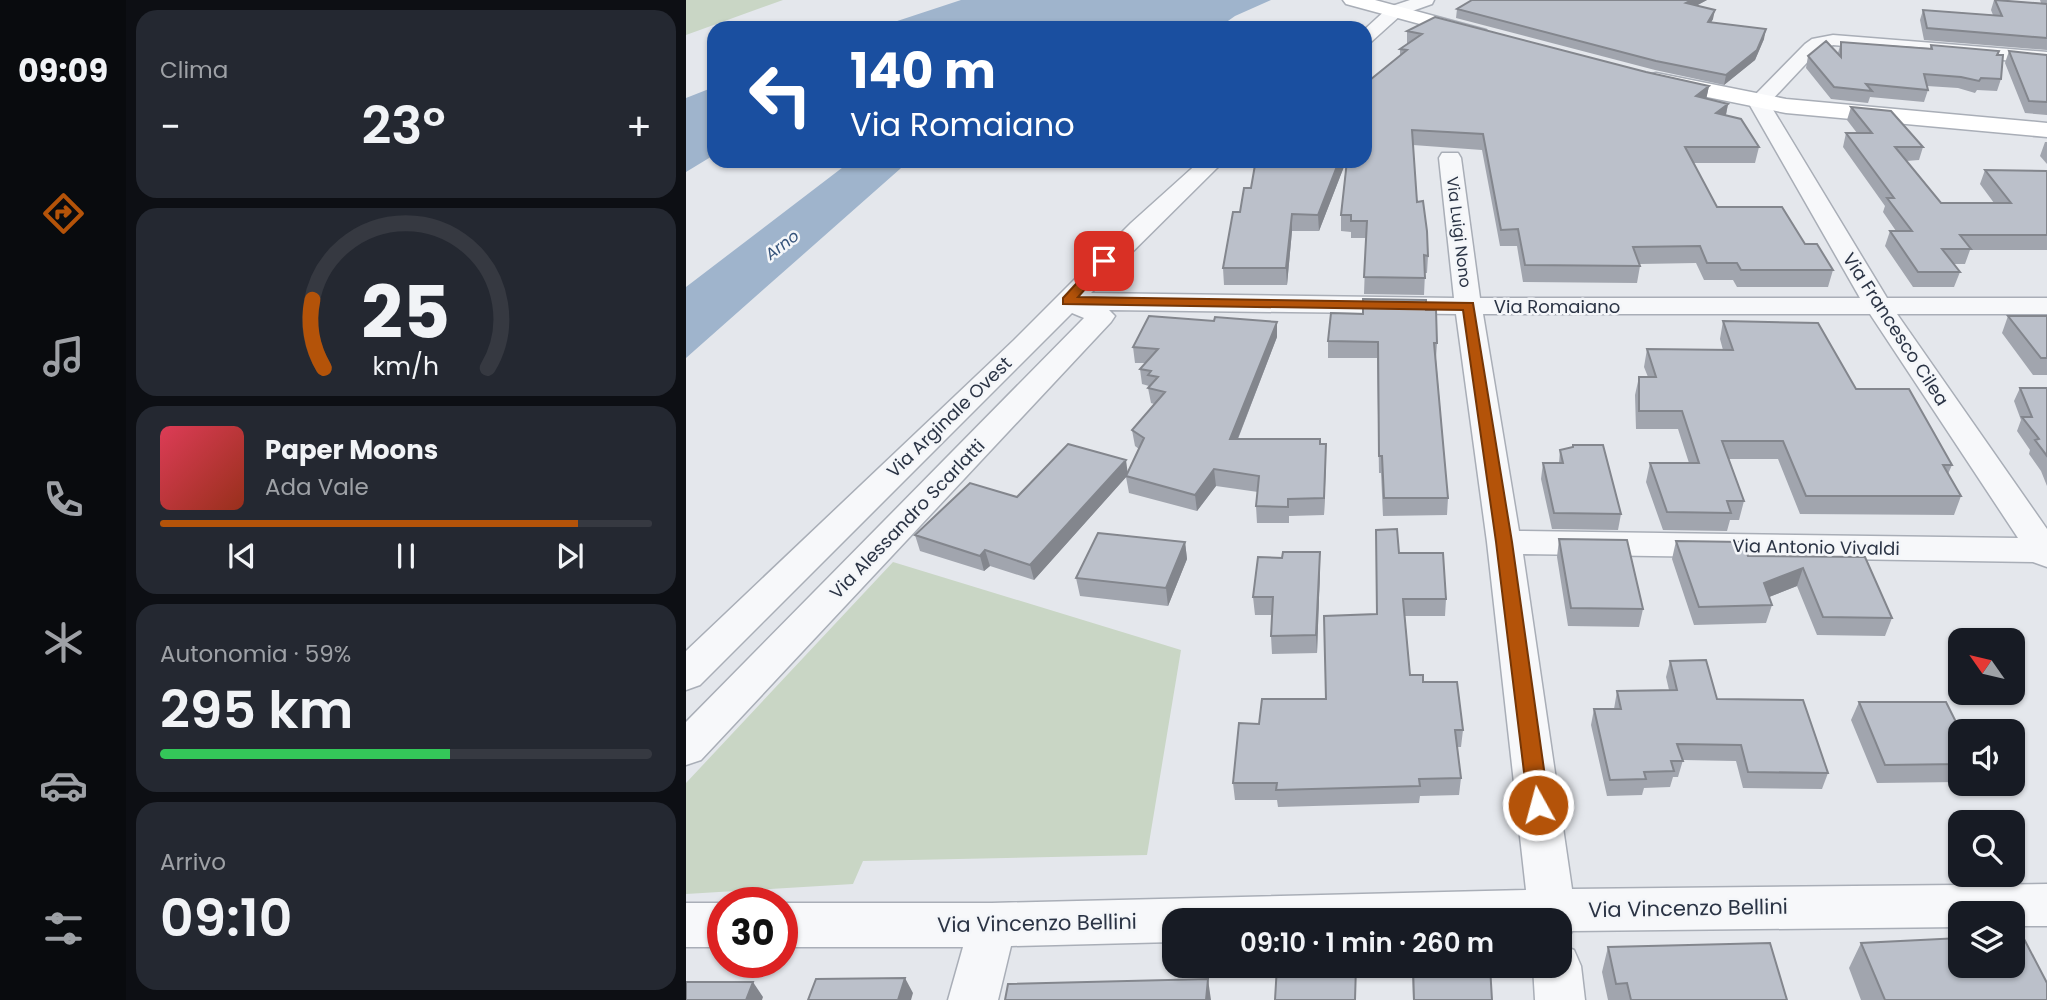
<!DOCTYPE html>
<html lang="it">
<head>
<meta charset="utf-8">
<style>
  body { margin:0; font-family:Poppins,sans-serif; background:#242831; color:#f1f3f6; height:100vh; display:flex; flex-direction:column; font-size:26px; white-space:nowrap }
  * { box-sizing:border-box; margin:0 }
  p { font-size:23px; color:#9ea1a6 }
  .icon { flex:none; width:38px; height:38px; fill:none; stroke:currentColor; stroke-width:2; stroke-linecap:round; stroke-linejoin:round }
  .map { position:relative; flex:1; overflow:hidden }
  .sheet { display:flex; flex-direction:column; gap:10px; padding:10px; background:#0d0f14; width:560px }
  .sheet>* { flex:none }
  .hud { position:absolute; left:21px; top:21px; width:665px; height:147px; border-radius:21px; box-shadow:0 2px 5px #0004; background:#1a4fa0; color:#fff; overflow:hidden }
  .needle { width:46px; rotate:304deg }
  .tools { position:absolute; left:1262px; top:628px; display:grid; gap:14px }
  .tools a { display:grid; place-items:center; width:77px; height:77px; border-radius:14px; background:#171b24; box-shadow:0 2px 5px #0004; font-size:35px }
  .speed { position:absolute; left:21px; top:887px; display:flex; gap:14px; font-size:35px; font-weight:700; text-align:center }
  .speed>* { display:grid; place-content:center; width:91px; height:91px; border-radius:50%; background:#171b24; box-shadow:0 2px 5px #0004; line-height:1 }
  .speed .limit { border:10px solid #d22; background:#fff; color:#111 }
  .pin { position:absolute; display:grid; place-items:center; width:60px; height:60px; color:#fff; margin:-30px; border-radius:14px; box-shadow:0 4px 10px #0006 }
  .me { position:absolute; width:77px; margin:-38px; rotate:353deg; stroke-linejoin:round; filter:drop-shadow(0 0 5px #0008) }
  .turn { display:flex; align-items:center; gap:24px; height:147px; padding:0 28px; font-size:32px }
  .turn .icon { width:91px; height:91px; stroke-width:2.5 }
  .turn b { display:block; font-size:49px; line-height:60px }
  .big { font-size:52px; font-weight:600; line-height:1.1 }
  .sheet .tile { flex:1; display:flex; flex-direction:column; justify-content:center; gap:10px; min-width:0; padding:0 24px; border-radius:21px; background:#242831 }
  .sheet .dial { align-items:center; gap:0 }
  .dial svg { height:182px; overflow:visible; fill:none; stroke:#363941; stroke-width:7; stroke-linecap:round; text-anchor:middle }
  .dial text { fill:#f1f3f6; stroke:none }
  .song { display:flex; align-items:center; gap:21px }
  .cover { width:84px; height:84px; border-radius:10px; background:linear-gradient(135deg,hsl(350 70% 55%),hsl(10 70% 35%)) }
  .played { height:7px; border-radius:4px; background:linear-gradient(90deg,#b45309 85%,#363941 85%) }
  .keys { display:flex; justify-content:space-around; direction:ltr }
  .heat { display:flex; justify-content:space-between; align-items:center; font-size:38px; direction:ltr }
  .charge { height:10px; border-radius:5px; background:linear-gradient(90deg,#34c759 59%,#363941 0) }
  .trip { position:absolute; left:476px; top:908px; width:410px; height:70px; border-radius:21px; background:#171b24; box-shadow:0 2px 5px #0004; font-weight:600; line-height:70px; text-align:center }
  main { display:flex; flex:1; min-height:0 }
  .tab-bar { display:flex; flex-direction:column; width:126px; justify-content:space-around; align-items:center; background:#090b0e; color:#9ea1a6 }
  .tab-bar .icon { width:49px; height:49px }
  .tab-bar .active { color:#b45309 }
  .tab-bar b { font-size:32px; color:#f1f3f6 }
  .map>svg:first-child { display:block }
  .green { fill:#c9d6c5 }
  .water { fill:#9fb4cc }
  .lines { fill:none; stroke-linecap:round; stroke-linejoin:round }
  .minor-casing { stroke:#a9aeb7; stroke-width:3 }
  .secondary-casing { stroke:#a9aeb7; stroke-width:3 }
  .minor { fill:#f7f8fa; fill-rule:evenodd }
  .secondary { fill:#fff; fill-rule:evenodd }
  .wall { fill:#a1a5ae }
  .shaded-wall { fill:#83868d }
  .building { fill:#bbc0ca; stroke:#83868d; stroke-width:2 }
  .route { fill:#b45309; stroke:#753606; stroke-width:2 }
  .labels { text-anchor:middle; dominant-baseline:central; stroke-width:5; stroke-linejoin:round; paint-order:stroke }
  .far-street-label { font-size:16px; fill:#2b3445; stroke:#f4f6f9 }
  .far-water-label { font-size:16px; font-style:italic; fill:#34527a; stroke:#f4f6f9 }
  .street-label { font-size:18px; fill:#2b3445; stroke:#f4f6f9 }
  .near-street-label { font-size:21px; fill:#2b3445; stroke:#f4f6f9 }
</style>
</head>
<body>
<main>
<nav class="tab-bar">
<b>09:09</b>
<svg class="icon active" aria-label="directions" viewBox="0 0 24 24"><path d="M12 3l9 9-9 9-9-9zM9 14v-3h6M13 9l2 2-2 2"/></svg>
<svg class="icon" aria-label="music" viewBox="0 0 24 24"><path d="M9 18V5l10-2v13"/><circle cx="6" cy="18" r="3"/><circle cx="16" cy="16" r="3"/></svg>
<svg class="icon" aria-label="phone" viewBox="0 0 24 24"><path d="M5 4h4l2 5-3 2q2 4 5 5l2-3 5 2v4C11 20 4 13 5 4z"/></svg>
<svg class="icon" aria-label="climate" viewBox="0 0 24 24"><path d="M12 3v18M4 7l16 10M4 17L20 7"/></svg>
<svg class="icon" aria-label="car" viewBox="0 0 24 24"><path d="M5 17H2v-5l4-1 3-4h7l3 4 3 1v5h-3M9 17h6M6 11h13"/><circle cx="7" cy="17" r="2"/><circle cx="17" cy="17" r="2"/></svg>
<svg class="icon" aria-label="filters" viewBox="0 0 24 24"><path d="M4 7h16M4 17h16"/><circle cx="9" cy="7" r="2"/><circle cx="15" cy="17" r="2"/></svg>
</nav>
<section class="sheet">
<div class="tile"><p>Clima</p>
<div class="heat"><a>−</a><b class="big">23°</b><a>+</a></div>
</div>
<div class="tile dial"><svg viewBox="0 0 100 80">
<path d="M14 69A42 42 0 1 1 86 69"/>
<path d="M14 69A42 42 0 0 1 9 39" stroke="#b45309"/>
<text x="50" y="56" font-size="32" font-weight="700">25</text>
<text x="50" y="72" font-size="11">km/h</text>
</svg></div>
<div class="tile">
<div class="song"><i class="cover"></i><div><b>Paper Moons</b><p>Ada Vale</p></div></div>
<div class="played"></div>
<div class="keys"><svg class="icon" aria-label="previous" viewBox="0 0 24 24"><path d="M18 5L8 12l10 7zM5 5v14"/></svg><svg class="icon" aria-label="pause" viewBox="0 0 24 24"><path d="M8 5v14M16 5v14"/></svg><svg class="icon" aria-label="next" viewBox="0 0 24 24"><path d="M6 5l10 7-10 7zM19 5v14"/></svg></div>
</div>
<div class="tile"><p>Autonomia · 59%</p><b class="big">295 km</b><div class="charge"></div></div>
<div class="tile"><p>Arrivo</p><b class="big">09:10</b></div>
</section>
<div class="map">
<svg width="1361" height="1000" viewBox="0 0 1361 1000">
  <rect width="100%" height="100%" fill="#e4e7ec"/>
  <!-- green -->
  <path class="green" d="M0 0H97L0 35Z
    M207 562 495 650 461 855 177 861 167 884 0 894V783Z"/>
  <!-- water -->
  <path class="water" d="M275 0H585L549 16 532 28H190Z
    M28 87V155L0 172V98Z
    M165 161H223L0 358V287Z"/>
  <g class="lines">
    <defs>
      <path id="minor" d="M724 0H748L746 4 715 15 685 42 679 43V29L703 7Z
        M1147 35 1361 52V64L1147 45 1131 52 1083 103 1201 298H1361V314H1211L1361 529V567L1347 562 837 554 886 889 1361 884V926H1326V914H1274V927L886 931 884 935 873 939V920H488V942L325 946 312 1000H262L277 947H96V903H306L840 890 801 542 770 314 423 310 429 316 425 322 15 760 0 765V722L398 318 386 313 14 685 0 690V651L328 340 445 223 514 161H538L405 293 768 298 753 158 756 153H772L775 158 794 298H1174L1062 102 1119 44 1126 39ZM797 314H1184L1332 538 833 531Z
        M0 903H37V947H0Z
        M873 944 888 950 895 966 899 1000H849L847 966H873Z"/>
      <path id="secondary" d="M657 0H689L800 30 803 34 800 38 793 40 660 4Z
        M970 73 1100 99 1361 123V137L1100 113 962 85 959 80 962 75Z"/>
    </defs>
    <!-- minor casing -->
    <use href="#minor" class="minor-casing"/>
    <!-- secondary casing -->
    <use href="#secondary" class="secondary-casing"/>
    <!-- minor -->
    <use href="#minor" class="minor"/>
    <!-- secondary -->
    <use href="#secondary" class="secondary"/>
  </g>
  <!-- wall -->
  <path class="wall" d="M786 0H1021L1011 5 1027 19 1025 22 1078 39 1069 60 1038 85 969 70 770 18 771 9Z
    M1308 0 1355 3 1354 0H1361V50L1238 40 1234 20 1237 10 1307 15 1305 10Z
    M721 31 960 72 1023 86 1020 99 1042 104 1040 115 1073 147 1069 163H1007L1031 207 1119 244 1147 270 1142 287H1051L1047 280H1018L1010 263 954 264V266L951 283 837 282 831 246H814L796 150 727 145 731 202 742 256 741 273H739L738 295 678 294 680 238H665V232L655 231V215L660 164H659L633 231H606L601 285H538L537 268 554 212 576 165 577 161H679L714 55V49L721 44Z
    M1155 42 1244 48 1245 45 1313 51 1312 55 1315 79 1311 91 1291 90 1289 93 1272 88 1241 86 1242 90 1238 102 1184 97 1182 103 1145 99 1120 68 1122 56 1152 53Z
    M1323 51 1361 55V115L1339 113 1319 63Z
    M1165 107 1237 147 1233 160 1220 161 1255 203H1308L1294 184 1299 170 1361 171V250H1284L1279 264H1268L1274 272 1268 287H1227L1199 246 1204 231H1210L1197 212 1199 206 1157 147 1160 133H1171L1161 120Z
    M1359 142H1361V164L1354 156Z
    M740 310 751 343 750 359 762 498 761 515 697 516 695 473H693L691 358H642V341L677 314Z
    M1322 316H1361V375H1347L1316 333Z
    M1037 321 1170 389 1266 465 1262 474 1275 496 1268 515 1114 514 1092 459H1043L1058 501 1053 520H1044L1041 531 977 530 960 482 964 463H1003L992 429H950L949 395 953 377H962L958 367 961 349 1037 350 1034 339Z
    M591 337 552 439 640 444 638 515 603 516V523H571L570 506 572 492 530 486 511 511 443 493 440 477 348 580 304 566 298 571 234 551 229 535 331 497 442 473 453 449 449 446 446 430 468 404 465 403 462 388 463 386 456 384 454 369 459 363H449L447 347Z
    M1334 388H1361V486L1355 471 1343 454 1344 450 1331 431 1335 420 1328 401Z
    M887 445 935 514 932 530 866 529 855 479 857 463H873L874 450 887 447Z
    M873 539 957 609 953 627 882 626 871 557Z
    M990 541 1062 556 1179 557 1206 618 1199 636 1131 635 1111 586 1083 597 1086 605 1080 623 1008 625 986 559Z
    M499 542 501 559 482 606 394 596 390 578Z
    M713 553 760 599 759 616H719L724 675 737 682 777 730 775 747H771L775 778 773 795 734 796 733 803 592 807 591 800H549L547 783 573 724 640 699 690 614Z
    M634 570 631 653 586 654 585 636 586 615H569L567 597Z
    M984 661 1031 699 1142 773 1136 789 1057 788 1050 761 997 760 992 777H987L984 787 958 788 956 795 921 796 905 725 908 709H928L931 691 983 690 980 677Z
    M1173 702 1274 732V782L1191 783 1165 720Z
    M1175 943 1361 1000H1175L1163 968Z
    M922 947 1101 1000H922L916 972Z
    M726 966H804L806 1000H727Z"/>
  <!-- shaded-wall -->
  <path class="shaded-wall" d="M1006 0H1021L999 12 1000 3Z
    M1029 10 1027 19 1020 31 1022 22Z
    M1080 29 1078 39 1069 60 1038 85 1040 75Z
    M1023 86 1020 100 1010 96Z
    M1042 104 1039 119 1030 113Z
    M653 161H659V164L633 231 632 215Z
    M606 214V231L601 285 600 268Z
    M591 322V337L545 456 544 439Z
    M640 444V460L638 515V498Z
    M440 460 442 475 348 580 344 565Z
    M528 469 530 486 511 511 509 495Z
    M499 542 501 559 482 606 480 588Z
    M299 550 304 566 298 571 294 556Z
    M634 552V570L631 653 630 635Z
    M1117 568 1111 586 1073 601 1078 583Z
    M219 978 227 993 225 1000H212Z
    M522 979 525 1000H520Z
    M67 982 77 997 76 1000H60Z"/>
  <!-- building -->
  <path class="building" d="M786 0H1006L1000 3 1029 10 1022 22 1080 29 1071 50 1040 75 970 61 771 9Z
    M1309 0 1361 4V38L1241 28 1237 10 1316 16Z
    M749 17 960 72 1023 86 1010 96 1042 104 1030 113 1055 119 1073 147H999L1031 207H1096L1119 244H1131L1147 270H1055L1051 263H1021L1014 246 947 247 954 266 839 265 832 229 815 230 797 134 726 130 731 202 737 201 741 231 742 256 738 255 739 278 678 277 681 221H665V215H655L661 161H679V84L721 50 714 49 736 34 721 31Z
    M1140 41 1155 57V42L1246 49 1245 45 1313 51 1311 55H1317L1315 79 1295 78 1293 81 1275 77 1238 74 1242 90 1180 84 1186 91 1148 87 1122 56Z
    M1323 51 1361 55V102L1343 101Z
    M1165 107 1205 111 1237 147H1209L1255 203H1325L1299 170 1361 171V235H1274L1285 249H1256L1274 272H1232L1204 231H1226L1201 198H1208L1160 133H1186Z
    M577 161H653L632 215 606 214 600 268H537L547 212H554L558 188H565L569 165H576Z
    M677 299 740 300V310H750L751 343H748L762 498H698L696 456H693L692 342 642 341 645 313 677 314Z
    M463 316 528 321 529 317 591 322 544 439H634V444H640L638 498 602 499V507L570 506 573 476 528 469 509 495 440 476 458 438 446 430 479 392 462 388 472 377 462 375 465 371 454 369 472 349 447 347Z
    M1322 316H1361V358H1355Z
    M1037 321 1132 323 1170 389H1223L1266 465H1257L1275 496H1120L1097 441H1036L1058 501H1041L1045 513 981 512 964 463H1013L996 411H953V377H970L961 349 1047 350Z
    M1334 388H1361V456L1349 440 1353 439 1336 417H1346Z
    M382 444 440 460 344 565 299 550 294 556 229 535 284 483 331 497Z
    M887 445H917L935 514 868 513 857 463H877L874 450 887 447Z
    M711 529 713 553H757L760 599H717L724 675H737V682H771L777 730H769L775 778 733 779 734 786 590 790 591 783H547L553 723 573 724 576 699H640L638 616 691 614 690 530Z
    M412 533 499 542 480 588 390 578Z
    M873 539 941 540 957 609 885 608Z
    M990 541 1057 542 1062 556 1179 557 1206 618 1137 617 1117 568 1078 583 1086 605 1013 607Z
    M597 552H634L630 635 585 636 587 597H567L572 557 596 558Z
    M1020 660 1031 699 1117 700 1142 773 1062 772 1055 745 991 744 997 761H985L988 771 958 772 960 779 924 780 908 709H935L931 691 991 690 984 661Z
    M1173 702H1260L1275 732H1274V764L1199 765Z
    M1326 935H1336L1361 983V1000H1199L1175 943 1274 938V966H1326Z
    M1084 943 1101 1000H945L941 983 930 984 922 947Z
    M591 966H670L669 1000H589Z
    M727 966H804L806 1000H728Z
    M219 978 212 1000H122L130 979Z
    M522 979 520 1000H319L322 984Z
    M0 982H67L60 1000H0Z"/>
  <!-- route -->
  <path class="route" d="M418 258 424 261 392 297 787 303 826 542 863 805 860 811 852 814 845 811 842 805 810 542 777 310 377 304V298L413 259Z"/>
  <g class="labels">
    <!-- far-street labels -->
    <g class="far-street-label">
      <text transform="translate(773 232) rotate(83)">Via Luigi Nono</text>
    </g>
    <!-- far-water labels -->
    <g class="far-water-label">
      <text transform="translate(96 245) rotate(-37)">Arno</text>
    </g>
    <!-- street labels -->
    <g class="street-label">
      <text x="871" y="306">Via Romaiano</text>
      <text transform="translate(1210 329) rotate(57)">Via Francesco Cilea</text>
      <text transform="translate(263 417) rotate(-44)">Via Arginale Ovest</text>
      <text transform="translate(221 519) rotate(-46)">Via Alessandro Scarlatti</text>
      <text transform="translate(1130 547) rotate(1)">Via Antonio Vivaldi</text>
    </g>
    <!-- near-street labels -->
    <g class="near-street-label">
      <text transform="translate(1002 908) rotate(-1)">Via Vincenzo Bellini</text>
      <text transform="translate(351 923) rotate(-1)">Via Vincenzo Bellini</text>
    </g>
  </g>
</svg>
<div class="tools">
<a><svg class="needle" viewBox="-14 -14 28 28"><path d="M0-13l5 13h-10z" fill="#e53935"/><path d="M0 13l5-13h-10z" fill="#9ea1a6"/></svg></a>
<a><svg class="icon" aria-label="sound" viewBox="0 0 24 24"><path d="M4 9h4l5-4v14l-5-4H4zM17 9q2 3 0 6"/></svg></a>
<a><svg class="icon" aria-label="search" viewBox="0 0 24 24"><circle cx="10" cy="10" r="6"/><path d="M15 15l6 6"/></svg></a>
<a><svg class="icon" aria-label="layers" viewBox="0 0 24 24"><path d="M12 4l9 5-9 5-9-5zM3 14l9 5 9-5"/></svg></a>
</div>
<div class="speed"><div class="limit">30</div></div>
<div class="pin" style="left:418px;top:261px;background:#d93025"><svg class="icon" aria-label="arrive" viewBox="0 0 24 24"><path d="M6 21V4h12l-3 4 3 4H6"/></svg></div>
<svg class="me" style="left:852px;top:805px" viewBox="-20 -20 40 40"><circle r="17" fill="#b45309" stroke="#fff" stroke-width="3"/><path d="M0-11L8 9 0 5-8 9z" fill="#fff"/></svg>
<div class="trip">09:10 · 1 min · 260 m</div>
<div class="hud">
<div class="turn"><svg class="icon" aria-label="left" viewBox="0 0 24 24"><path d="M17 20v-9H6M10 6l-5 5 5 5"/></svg><div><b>140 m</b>Via Romaiano</div></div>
</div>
</div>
</main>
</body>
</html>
